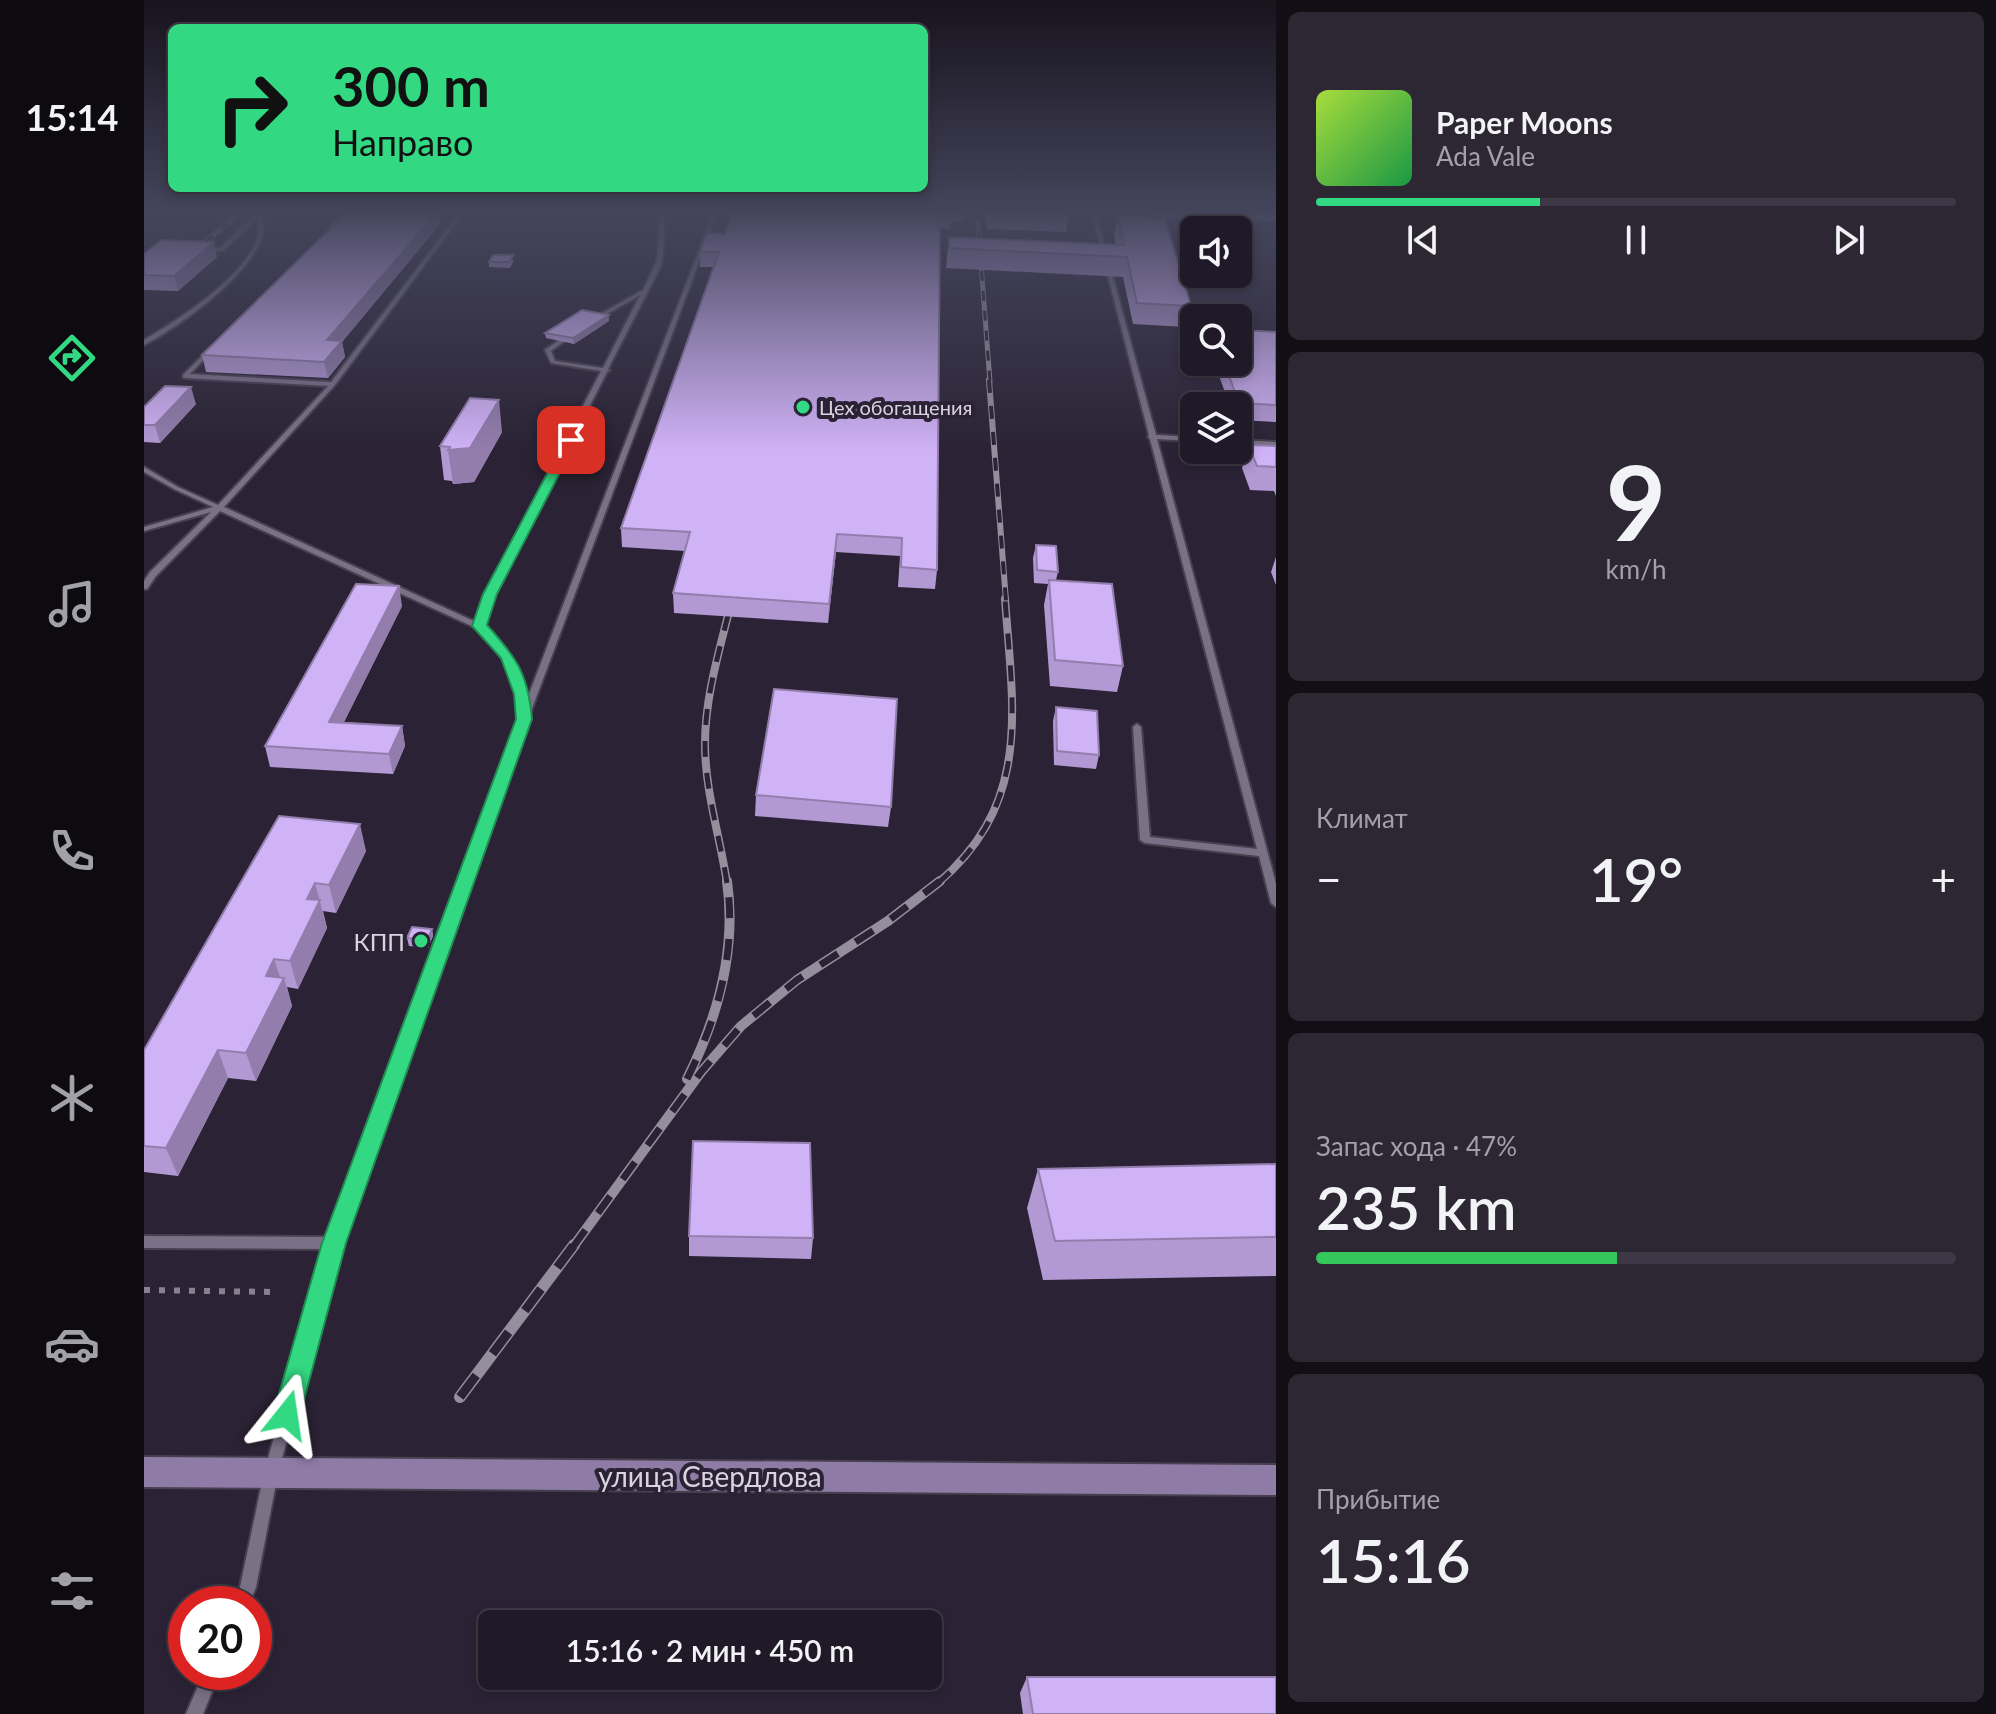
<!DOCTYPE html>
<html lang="ru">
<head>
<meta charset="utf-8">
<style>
  body { margin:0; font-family:Lato,sans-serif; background:#2d2734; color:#f1f3f6; height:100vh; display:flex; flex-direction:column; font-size:30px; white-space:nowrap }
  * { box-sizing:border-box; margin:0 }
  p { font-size:26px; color:#a2a1a8 }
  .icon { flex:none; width:44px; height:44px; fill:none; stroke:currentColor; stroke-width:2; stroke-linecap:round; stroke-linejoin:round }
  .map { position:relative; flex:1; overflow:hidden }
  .side { display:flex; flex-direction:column; gap:12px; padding:12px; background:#120e16; width:720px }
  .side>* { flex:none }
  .top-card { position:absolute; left:24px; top:24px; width:760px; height:168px; border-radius:12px; box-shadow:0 4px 12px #0003,0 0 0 2px #3d3845; background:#33d882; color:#111; overflow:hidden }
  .tools { position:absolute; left:1036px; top:216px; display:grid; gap:16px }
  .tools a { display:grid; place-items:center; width:72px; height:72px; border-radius:12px; background:#201a28; box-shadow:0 4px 12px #0003,0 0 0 2px #3d3845; font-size:40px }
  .speed { position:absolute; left:24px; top:1586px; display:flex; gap:16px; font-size:40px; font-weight:700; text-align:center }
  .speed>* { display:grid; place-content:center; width:104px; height:104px; border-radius:50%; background:#201a28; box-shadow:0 4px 12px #0003,0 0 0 2px #3d3845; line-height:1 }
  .speed .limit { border:12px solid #d22; background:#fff; color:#111 }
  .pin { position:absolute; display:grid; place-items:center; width:68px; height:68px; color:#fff; margin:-34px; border-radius:16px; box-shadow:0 4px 12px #0006 }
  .me { position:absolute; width:88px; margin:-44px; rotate:15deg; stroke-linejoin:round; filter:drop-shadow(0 0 6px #0008) }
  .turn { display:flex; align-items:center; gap:28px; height:168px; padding:0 32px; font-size:36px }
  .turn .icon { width:104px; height:104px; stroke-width:2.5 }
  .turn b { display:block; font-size:56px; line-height:68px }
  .big { font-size:60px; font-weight:600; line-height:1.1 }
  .side .tile { flex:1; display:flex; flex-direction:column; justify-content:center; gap:12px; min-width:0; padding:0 28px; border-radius:12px; background:#2d2734 }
  .side .dial { align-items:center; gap:0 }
  .dial b { font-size:104px; line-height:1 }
  .song { display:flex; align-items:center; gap:24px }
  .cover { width:96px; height:96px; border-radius:12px; background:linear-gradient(135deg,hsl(80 70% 55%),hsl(140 70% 35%)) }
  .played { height:8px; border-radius:4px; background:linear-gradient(90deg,#33d882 35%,#3d3845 35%) }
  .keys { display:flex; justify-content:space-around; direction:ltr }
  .heat { display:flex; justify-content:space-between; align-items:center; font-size:44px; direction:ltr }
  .charge { height:12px; border-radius:6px; background:linear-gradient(90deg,#34c759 47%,#3d3845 0) }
  .trip { position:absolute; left:334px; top:1610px; width:464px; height:80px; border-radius:12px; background:#201a28; box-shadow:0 4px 12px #0003,0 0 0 2px #3d3845; font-weight:600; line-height:80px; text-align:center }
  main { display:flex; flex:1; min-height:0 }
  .menu { display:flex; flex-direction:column; width:144px; justify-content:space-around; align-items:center; background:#0d0a10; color:#a2a1a8 }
  .menu .icon { width:56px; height:56px }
  .menu .active { color:#33d882 }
  .menu b { font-size:36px; color:#f1f3f6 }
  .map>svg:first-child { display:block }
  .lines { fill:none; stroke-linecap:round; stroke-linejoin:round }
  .lane-casing { stroke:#47404f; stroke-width:4 }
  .secondary-casing { stroke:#47404f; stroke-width:4 }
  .path { stroke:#878190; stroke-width:6; stroke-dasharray:6 9; stroke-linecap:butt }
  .lane { fill:#7b7187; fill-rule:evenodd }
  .secondary { fill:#8f7ca6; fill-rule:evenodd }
  .rail-far4-casing { stroke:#958f9d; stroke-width:5 }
  .rail-far3-casing { stroke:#958f9d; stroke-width:6 }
  .rail-far2-casing { stroke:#958f9d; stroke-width:8 }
  .rail-far1-casing { stroke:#958f9d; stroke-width:10 }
  .rail-casing { stroke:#958f9d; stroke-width:12 }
  .rail-far4 { stroke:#2b2335; stroke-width:3; stroke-dasharray:10; stroke-linecap:butt }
  .rail-far3 { stroke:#2b2335; stroke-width:4; stroke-dasharray:13; stroke-linecap:butt }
  .rail-far2 { stroke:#2b2335; stroke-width:5; stroke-dasharray:16; stroke-linecap:butt }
  .rail-far1 { stroke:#2b2335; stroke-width:7; stroke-dasharray:21; stroke-linecap:butt }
  .rail { stroke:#2b2335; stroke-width:9; stroke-dasharray:27; stroke-linecap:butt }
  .wall { fill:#b399d4 }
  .shaded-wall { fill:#927dac }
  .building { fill:#d0b2f6; stroke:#927dac; stroke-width:2 }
  .route { fill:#33d882; stroke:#218c54; stroke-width:2 }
  .poi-dot { fill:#33d882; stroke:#2b2335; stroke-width:3 }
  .labels { text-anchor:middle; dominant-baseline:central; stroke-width:8; stroke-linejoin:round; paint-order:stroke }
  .far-poi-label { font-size:20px; fill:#d9d4e0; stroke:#2b2335; text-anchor:start }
  .poi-label { font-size:24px; fill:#d9d4e0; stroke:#2b2335; text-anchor:end }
  .near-street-label { font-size:28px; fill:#d9d4e0; stroke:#2b2335 }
</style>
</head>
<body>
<main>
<nav class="menu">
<b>15:14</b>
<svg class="icon active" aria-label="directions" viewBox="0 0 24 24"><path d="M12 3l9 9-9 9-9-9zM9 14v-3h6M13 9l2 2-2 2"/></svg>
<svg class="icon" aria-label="music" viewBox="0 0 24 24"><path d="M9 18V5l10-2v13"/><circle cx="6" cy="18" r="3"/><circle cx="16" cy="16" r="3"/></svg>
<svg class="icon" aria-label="phone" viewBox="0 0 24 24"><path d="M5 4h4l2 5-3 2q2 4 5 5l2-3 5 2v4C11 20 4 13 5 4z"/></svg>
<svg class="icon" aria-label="climate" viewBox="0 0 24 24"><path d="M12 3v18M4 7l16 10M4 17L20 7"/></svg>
<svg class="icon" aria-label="car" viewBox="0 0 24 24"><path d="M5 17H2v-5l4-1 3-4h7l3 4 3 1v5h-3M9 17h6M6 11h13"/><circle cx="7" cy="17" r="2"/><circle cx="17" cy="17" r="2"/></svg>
<svg class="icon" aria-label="filters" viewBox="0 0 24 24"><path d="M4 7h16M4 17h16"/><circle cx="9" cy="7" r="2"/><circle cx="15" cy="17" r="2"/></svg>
</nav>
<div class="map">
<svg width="1132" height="1714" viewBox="0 0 1132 1714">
  <rect width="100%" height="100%" fill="#2b2335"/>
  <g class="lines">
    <defs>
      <path id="lane" d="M114 211H118C119 219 121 228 118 236 107 275 35 327 0 345V340C35 319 102 277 114 236 115 230 114 223 114 217L79 251H60L57 249 60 247 76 248Z
        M201 211H205L190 228H186V226Z
        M317 211H321L191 385 80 507 332 622 342 594 457 371 407 363 401 350 425 333H429V335L407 351 411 361 459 368 496 295 449 322 444 321 499 290 513 260 515 225 518 211H522C518 229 522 248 517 266L464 369 466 370 463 372 350 594 339 625C363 646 377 671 382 702L570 211H574L386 714 384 716V719L197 1243 134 1473 112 1587 105 1604H89L96 1587 120 1473 182 1249 0 1248V1236L186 1237 376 719C371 680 362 655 332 628L76 511 12 576 3 589H0V581L6 572 67 512 0 531V527L69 507 30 489 0 472V467L34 487 74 505 184 386 41 378 39 377V375L67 347 69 348V350L46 374 187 382Z
        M947 211H951L1012 435 1050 437V441L1013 439 1132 884V907L1127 903 1115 856 1001 843 996 840 989 727 993 724 997 727 1006 837 1113 849 1006 439 1004 437 1005 435Z
        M1094 440 1132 442V446L1094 444Z
        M60 1672H76L59 1714H42Z"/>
      <path id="secondary" d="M0 1457 1132 1465V1495L0 1487Z"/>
    </defs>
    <!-- lane casing -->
    <use href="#lane" class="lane-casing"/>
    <!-- secondary casing -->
    <use href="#secondary" class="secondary-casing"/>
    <!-- path -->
    <path class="path" d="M0 1290 130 1292"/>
    <!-- lane -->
    <use href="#lane" class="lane"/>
    <!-- secondary -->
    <use href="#secondary" class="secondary"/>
    <defs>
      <path id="rail-far4" d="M833 211 846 382
        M46 255 98 211"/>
      <path id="rail-far3" d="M845 380 862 601
        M588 601 589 595"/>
      <path id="rail-far2" d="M583 883C576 837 561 791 561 744 561 694 577 646 588 599
        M794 883C888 803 869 709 861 599"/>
      <path id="rail-far1" d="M543 1079C574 1017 593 951 583 881
        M429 1247 557 1072 597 1026 653 980 744 921 796 881"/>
      <path id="rail" d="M316 1397 430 1245"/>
    </defs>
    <!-- rail-far4 casing -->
    <use href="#rail-far4" class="rail-far4-casing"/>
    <!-- rail-far3 casing -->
    <use href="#rail-far3" class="rail-far3-casing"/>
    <!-- rail-far2 casing -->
    <use href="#rail-far2" class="rail-far2-casing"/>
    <!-- rail-far1 casing -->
    <use href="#rail-far1" class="rail-far1-casing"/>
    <!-- rail casing -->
    <use href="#rail" class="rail-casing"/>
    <!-- rail-far4 -->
    <use href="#rail-far4" class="rail-far4"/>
    <!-- rail-far3 -->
    <use href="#rail-far3" class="rail-far3"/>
    <!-- rail-far2 -->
    <use href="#rail-far2" class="rail-far2"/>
    <!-- rail-far1 -->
    <use href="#rail-far1" class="rail-far1"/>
    <!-- rail -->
    <use href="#rail" class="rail"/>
  </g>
  <!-- wall -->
  <path class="wall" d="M204 211H295L296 224 198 342 201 357 184 378 62 372 58 355Z
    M589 211H820L819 222H807L806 229 796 228 793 570 791 589 754 587 756 556 692 552 684 623 530 613 529 593 541 551 478 547 477 528 570 267H556V252L581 234Z
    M841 211H924L925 213 922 232 843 229Z
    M1009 211H1132V221L1012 217Z
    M974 216 1047 306 1042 327 989 324 979 277 802 268 805 237 972 245 970 235Z
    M0 254 73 257 34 291 0 290Z
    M370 260 366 268 345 267V262Z
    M465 321 430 344 402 338 401 333Z
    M1132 332V422L1094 420V406H1086L1070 362H1094Z
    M52 404 16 443 0 442V407Z
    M358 432 330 482 309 484 308 481 300 480 296 446Z
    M1104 445 1132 446V496L1130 491 1106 490 1098 468Z
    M892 545 914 572 912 580 979 666 973 692 906 686 900 605 904 584 890 583 889 558Z
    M1132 557V585L1127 572Z
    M258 606 200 722 258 726 261 746 249 774 126 767 121 746Z
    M912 707 955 755 952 769 910 765 909 721Z
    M612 795 747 807 744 827 611 816Z
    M135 816 222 851 192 913 179 911 183 928 154 989 143 987 148 1006 112 1081 84 1078 34 1176 0 1172V1050Z
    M288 929 289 936 284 948 265 946 263 938Z
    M1132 1164V1276L899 1280 883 1208 894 1169Z
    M545 1236 669 1238 667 1259 545 1256Z
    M883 1677 1132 1714H879L876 1693Z"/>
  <!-- shaded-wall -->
  <path class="shaded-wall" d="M294 211H295L296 224 198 342 201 357 184 378 180 362 183 340Z
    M70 242 73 257 34 291 30 276Z
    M465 315V321L430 344 429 338Z
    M47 387 52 404 16 443 11 425Z
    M355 400 358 432 330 482 309 484 304 450Z
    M693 534 692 552 684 623 685 604Z
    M255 586 258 606 190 742 185 722Z
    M258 726 261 746 249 774 245 754Z
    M216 824 222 851 192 913 185 885Z
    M171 883 183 928 154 989 146 961 163 899Z
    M288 929 289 936 284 948 283 940Z
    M130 959 138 983 140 978 148 1006 112 1081 102 1053 122 976Z
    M74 1050 84 1078 34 1176 22 1148Z"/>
  <!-- building -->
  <path class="building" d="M204 211H294L183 340 198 341 180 362 58 355Z
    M589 211H807V214H796L793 570 757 567 758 538 693 534 685 604 529 593 546 532 477 528 575 252H556L563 233 581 234Z
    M861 211H924L925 213Z
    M974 216 1021 219 1047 306 993 303 983 257 805 248V237L980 245Z
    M17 240 70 242 30 276 0 275V254Z
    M349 255H370L365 262H345Z
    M438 310 465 315 429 338 401 333Z
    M1094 330 1132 332V405L1095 403 1080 362H1094Z
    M21 386 47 387 11 425H0V407Z
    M326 398 355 400 326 448 304 450 306 447 296 446Z
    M1104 445 1132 446V467L1113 466Z
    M892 545 912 546 914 572 893 570Z
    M905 580 968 584 979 666 911 660Z
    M212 584 255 586 185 722 258 726 245 754 121 746Z
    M630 689 753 699 747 807 612 795Z
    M912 707 953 711 955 755 913 751Z
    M135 816 216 824 185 885 171 883 163 899 176 900 146 961 130 959 122 976 140 978 102 1053 74 1050 22 1148 0 1146V1050Z
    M268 927 288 929 283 940 263 938Z
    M549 1141 666 1143 669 1238 545 1236Z
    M1132 1164V1237L911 1241 894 1169Z
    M883 1677H1132V1714H889Z"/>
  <!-- sky -->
  <linearGradient id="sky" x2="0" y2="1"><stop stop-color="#18131d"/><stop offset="0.47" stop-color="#44455c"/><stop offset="1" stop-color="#44455c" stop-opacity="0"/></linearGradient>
  <rect width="1132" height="451" fill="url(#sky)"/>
  <!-- route -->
  <path class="route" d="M427 437 433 440 353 594 343 625C373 658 384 674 388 719L202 1243 156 1415 152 1424 143 1428 133 1424 129 1415 178 1243 372 719 370 694 357 658 328 626 339 594 421 440Z"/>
  <!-- markers -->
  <g class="poi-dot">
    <circle cx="659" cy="407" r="8"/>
    <circle cx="277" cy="941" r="8"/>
  </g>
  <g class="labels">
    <!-- far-poi labels -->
    <g class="far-poi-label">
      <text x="675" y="407">Цех обогащения</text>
    </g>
    <!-- poi labels -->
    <g class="poi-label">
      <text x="261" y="941">КПП</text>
    </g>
    <!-- near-street labels -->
    <g class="near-street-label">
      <text x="566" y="1476">улица Свердлова</text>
    </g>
  </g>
</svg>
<div class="tools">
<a><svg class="icon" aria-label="sound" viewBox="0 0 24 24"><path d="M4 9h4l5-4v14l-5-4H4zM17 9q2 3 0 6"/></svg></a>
<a><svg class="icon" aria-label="search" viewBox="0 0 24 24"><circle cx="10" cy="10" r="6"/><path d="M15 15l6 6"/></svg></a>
<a><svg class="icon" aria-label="layers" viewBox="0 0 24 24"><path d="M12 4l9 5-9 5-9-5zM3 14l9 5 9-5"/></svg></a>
</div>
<div class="speed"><div class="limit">20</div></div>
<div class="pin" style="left:427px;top:440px;background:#d93025"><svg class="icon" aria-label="arrive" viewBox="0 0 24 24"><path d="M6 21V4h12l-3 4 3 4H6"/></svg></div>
<svg class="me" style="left:143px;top:1415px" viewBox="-20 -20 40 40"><path d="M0-17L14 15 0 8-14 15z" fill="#33d882" stroke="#fff" stroke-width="4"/></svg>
<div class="trip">15:16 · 2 мин · 450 m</div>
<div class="top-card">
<div class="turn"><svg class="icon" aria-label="right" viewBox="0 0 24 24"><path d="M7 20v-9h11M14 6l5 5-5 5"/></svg><div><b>300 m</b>Направо</div></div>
</div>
</div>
<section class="side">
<div class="tile">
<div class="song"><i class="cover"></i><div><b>Paper Moons</b><p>Ada Vale</p></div></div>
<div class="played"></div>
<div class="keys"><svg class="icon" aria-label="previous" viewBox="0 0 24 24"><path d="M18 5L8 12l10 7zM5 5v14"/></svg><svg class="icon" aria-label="pause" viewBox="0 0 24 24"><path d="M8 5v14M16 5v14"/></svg><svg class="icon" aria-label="next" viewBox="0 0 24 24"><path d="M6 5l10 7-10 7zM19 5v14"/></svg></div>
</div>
<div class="tile dial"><b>9</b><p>km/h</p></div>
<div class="tile"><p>Климат</p>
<div class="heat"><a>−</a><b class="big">19°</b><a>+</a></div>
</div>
<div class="tile"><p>Запас хода · 47%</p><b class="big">235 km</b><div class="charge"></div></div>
<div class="tile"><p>Прибытие</p><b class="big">15:16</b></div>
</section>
</main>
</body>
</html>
